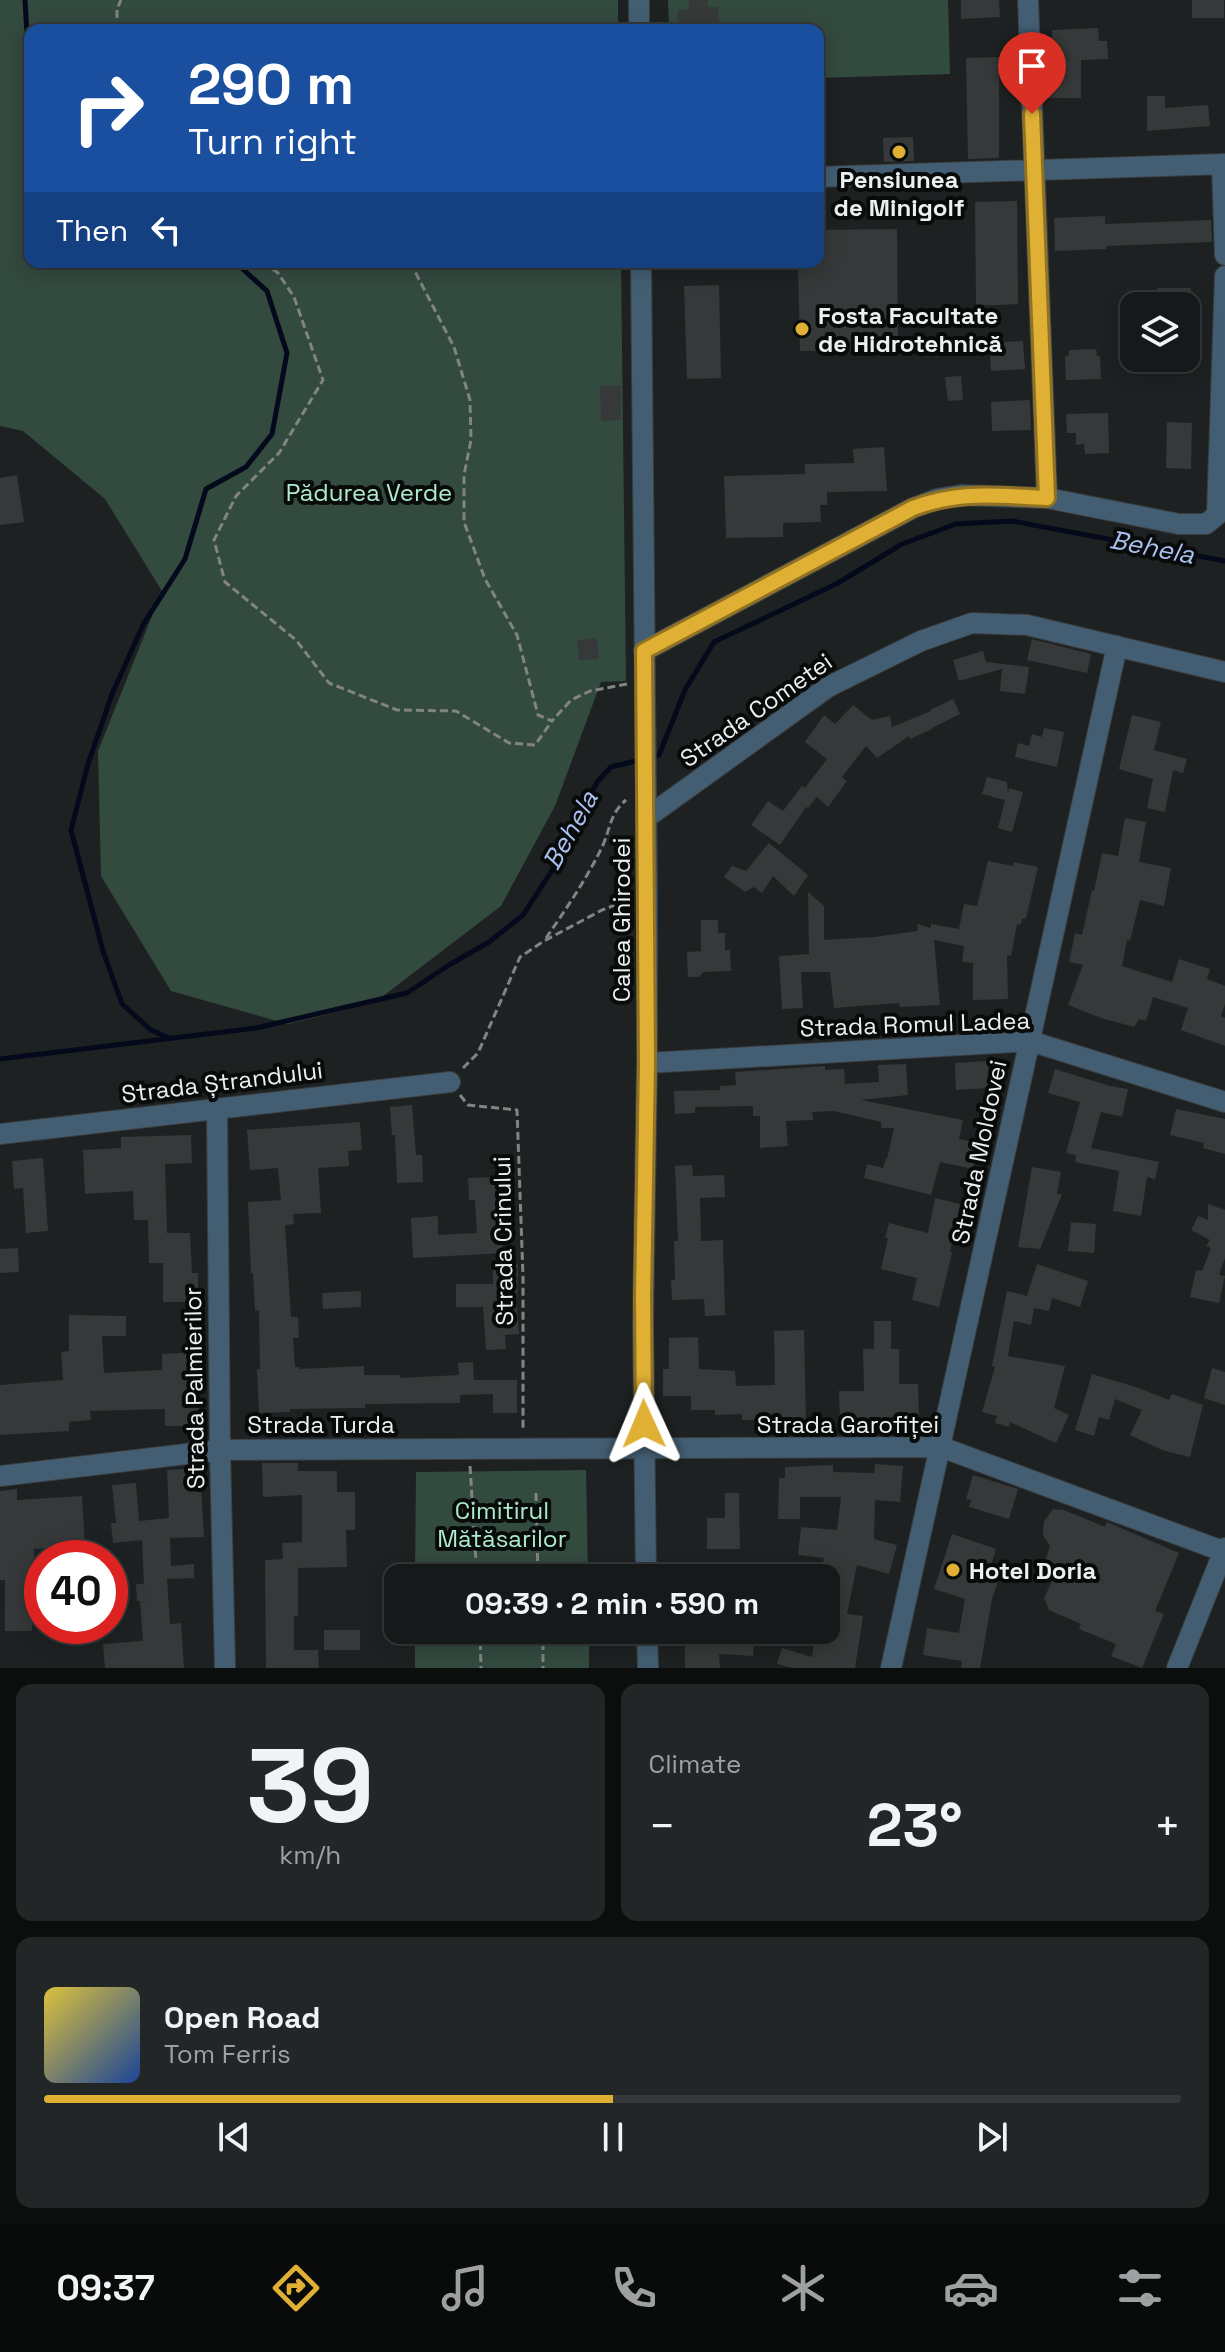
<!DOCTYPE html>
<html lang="en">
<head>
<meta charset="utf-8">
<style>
  body { margin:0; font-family:"Space Grotesk",sans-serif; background:#232627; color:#f1f3f6; height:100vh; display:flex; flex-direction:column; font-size:30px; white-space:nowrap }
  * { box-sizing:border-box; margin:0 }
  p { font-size:26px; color:#9ea0a2 }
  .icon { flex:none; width:44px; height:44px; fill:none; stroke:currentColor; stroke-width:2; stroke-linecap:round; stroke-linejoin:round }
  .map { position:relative; height:1668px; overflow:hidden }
  .details { display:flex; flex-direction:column; gap:16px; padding:16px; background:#0c0e0e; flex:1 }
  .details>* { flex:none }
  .hud { position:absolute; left:24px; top:24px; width:800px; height:244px; border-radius:16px; box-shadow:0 4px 20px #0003,0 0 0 2px #353839; background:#1a4fa0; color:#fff; overflow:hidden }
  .buttons { position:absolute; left:1120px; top:292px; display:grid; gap:16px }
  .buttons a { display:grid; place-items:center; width:80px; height:80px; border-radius:16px; background:#16191a; box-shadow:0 4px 20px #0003,0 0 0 2px #353839; font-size:40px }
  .speed { position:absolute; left:24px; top:1540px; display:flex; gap:16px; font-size:40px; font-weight:700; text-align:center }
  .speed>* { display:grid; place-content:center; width:104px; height:104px; border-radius:50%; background:#16191a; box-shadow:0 4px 20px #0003,0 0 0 2px #353839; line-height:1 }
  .speed .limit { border:12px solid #d22; background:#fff; color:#111 }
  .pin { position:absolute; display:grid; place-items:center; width:68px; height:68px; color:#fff; margin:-82px -34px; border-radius:50% 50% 50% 0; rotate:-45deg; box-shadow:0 0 8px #0007 }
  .pin .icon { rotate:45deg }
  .me { position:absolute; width:88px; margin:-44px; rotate:359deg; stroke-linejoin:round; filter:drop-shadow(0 0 6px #0008) }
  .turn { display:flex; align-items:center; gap:28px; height:168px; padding:0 32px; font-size:36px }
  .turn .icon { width:104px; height:104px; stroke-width:2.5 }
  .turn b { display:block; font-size:56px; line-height:68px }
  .then { display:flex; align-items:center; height:76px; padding:0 32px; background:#0003; gap:16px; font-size:30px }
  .big { font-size:60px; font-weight:600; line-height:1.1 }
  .details .tile { flex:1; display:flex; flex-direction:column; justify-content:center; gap:12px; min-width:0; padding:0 28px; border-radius:16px; background:#232627 }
  .details .dial { align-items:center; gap:0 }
  .dial b { font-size:104px; line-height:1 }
  .song { display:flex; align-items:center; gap:24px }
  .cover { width:96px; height:96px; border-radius:12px; background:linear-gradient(135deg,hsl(50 70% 55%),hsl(220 70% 35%)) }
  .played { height:8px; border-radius:4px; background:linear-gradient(90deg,#dfb034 50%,#353839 50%) }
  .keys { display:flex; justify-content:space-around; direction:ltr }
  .heat { display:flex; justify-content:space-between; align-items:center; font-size:44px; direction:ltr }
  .details .tiles { flex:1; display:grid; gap:16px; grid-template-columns:1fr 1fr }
  .tile:last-child { grid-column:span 2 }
  .trip { position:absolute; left:384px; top:1564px; width:456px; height:80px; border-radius:16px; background:#16191a; box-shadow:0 4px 20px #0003,0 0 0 2px #353839; font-weight:600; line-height:80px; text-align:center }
  .tabs { display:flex; height:128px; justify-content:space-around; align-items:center; background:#090a0a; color:#9ea0a2 }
  .tabs .icon { width:56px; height:56px }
  .tabs .active { color:#dfb034 }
  .tabs b { font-size:36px; color:#f1f3f6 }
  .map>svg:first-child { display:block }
  .green { fill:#334a3f }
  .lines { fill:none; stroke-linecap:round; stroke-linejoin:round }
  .stream { stroke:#04091c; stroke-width:5 }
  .building { fill:#363939 }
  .minor-casing { stroke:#3b3e3f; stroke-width:22 }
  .path { stroke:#818384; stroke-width:3; stroke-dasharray:8 4; stroke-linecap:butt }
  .minor { stroke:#435e73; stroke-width:20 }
  .route-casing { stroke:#917222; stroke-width:20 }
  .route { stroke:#dfb034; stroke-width:14 }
  .poi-dot { fill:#dfb034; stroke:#090b0b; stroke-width:3 }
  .labels { text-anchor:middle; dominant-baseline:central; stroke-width:8; stroke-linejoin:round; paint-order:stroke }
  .poi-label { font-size:24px; font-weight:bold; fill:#edeff0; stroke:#090b0b; text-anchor:start }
  .park-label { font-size:24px; fill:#aeeacd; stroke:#090b0b }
  .street-label { font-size:24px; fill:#edeff0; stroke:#090b0b }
  .water-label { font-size:26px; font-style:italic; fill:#aac0f1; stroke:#090b0b }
</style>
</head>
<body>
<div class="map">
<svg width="1225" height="1668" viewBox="0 0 1225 1668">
  <rect width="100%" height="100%" fill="#1e2122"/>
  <!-- green -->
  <path class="green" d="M0 0H618V30H30V262H621L626 681 601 682 555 806 501 906 374 1003 288 1024 171 991 101 876 98 751 162 591 105 499 23 431 0 426Z
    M668 0H948L950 74 818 78V30H669Z
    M586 1470 588 1578H415L416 1472Z
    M415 1630H589V1668H415Z"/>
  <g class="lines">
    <!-- stream -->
    <path class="stream" d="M25 0 30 86
      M649 758 659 755 685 690 714 642 838 583 902 544 956 524 1012 521 1225 561
      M167 1037 151 1030 122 1004 103 951 71 830 88 764 112 694 143 625 185 559 206 489 246 467 272 434 287 353 267 291 235 262
      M0 1059 256 1028 407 993 449 965 489 942 523 915 551 872 597 782 611 767 639 760"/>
  </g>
  <!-- building -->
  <path class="building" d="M689 0H708V7H718L719 30H678V10L689 9Z
    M961 0H999L1000 17 961 19Z
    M1192 0H1224V18H1192Z
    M1098 28 1099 41H1107L1108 59 1081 60V98H1047V40H1052V30Z
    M999 57V158L968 159 966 58Z
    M1147 96H1165V108L1208 105 1210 126 1147 131Z
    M913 137 914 161 884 162 883 138Z
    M1017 201 1018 304 976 306 975 202Z
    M1105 216V224L1211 220 1212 242 1106 246V249L1055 251 1054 218Z
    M897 229 898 350 800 351 798 262H818V230Z
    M719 285 721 378 687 379 684 286Z
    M1157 288H1191V306H1157Z
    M1023 341 1025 369 991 371 989 343Z
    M1096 349 1097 356H1100L1101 379 1066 380 1065 357 1069 355V350Z
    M961 376 963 400 948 401 945 377Z
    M621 385V420L601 421 600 386Z
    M1030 400 1031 430 992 431 991 402Z
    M1108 413 1109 453 1085 454 1084 444 1076 445V433H1067L1066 414Z
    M1167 422 1192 423 1191 469 1166 468Z
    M884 447 887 491 827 492V505H820L821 522 783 523V537L726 538 724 476 805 474V464L854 463 853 449Z
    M17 475 24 522 0 525V478Z
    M597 638 599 659 579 660 577 640Z
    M1032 639 1091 654 1087 673 1027 660Z
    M983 651 986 662 1029 667 1025 694 1000 691 1002 669 959 681 953 660Z
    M953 699 960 714 932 728V729L910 739 909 736 877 758 866 746 842 777 847 781 828 807 817 797 808 808 806 807 780 845 751 825 768 801 783 811 802 786 805 788 827 759 805 742 824 715 835 724 853 705 872 720 890 716 892 727 931 711 930 710Z
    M1132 715 1161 722 1154 750 1187 759 1183 773 1173 770 1165 812 1147 808 1153 779 1119 769Z
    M1044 728 1064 732 1057 767 1015 757 1018 743 1029 746 1032 734 1042 737Z
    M987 777 1007 782 1008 793 1009 788 1023 792 1012 832 998 828 1005 800 982 794Z
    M1125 818 1146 822 1139 862 1171 868 1164 906 1140 900 1130 941 1127 940 1122 966 1172 982 1179 959 1210 969 1207 979 1225 986V1004L1221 1016 1225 1018V1046L1181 1030 1188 1008 1153 997 1146 1021 1139 1019 1134 1027 1101 1018 1068 1005 1083 965 1069 962 1075 933 1082 935 1092 890 1094 891 1102 853 1118 856Z
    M769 843 808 875 794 896 773 876 762 893 754 887 745 892 724 877 732 866 746 871Z
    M988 861 1013 866 1014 862 1038 867 1026 918 1022 919 1020 925 1017 924 1011 956 1007 955 1008 999 973 1000V963L962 962 964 946 934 940 940 1005 900 1007 899 1003 834 1008 830 972H801L803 1008 782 1009 779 956 809 954 808 892 824 906V940L874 937 918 931 917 924 931 928V924L959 929 964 904 977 906Z
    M701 920H718V933H725V950H730L731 971 703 972 699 977H688L687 952 701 951Z
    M988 1061 989 1088 956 1090 955 1063Z
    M906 1064 908 1095 861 1100 963 1120 959 1139 979 1143 973 1169 940 1162 931 1195 864 1178 867 1164 883 1168 886 1159H887L894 1128H881V1122L834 1111 812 1112 813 1120 786 1121 788 1146 760 1148V1116H753V1106L695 1107V1113L675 1114 674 1091 720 1090V1086L736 1085 735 1072 825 1066V1070L844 1069 845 1084 879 1082 878 1065Z
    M1055 1069 1110 1086 1128 1089 1122 1117 1101 1112 1091 1148 1159 1162 1155 1179 1147 1177 1141 1216 1113 1211 1119 1171 1075 1162 1076 1155 1066 1153 1080 1102 1048 1093Z
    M412 1105 416 1155H422L423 1182 397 1183 395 1135H392L390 1107Z
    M1176 1109 1225 1119V1154L1203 1148 1204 1143 1170 1135Z
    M360 1122 362 1150 348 1151 349 1166 318 1168 321 1213 293 1214 294 1224 285 1225 291 1317H298L299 1338H293L295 1367H299V1369L364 1366V1375H400V1378L459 1375 458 1363 473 1362 474 1380H517V1413H493V1394L460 1395V1403L365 1404V1408L290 1409V1412L259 1413 257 1369H260L259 1310 255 1311 253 1273H251L248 1202 281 1200 278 1168 250 1170 247 1130Z
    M191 1135 192 1163 165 1164 167 1233H190L192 1273H198V1302H163V1263H149L148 1220H134L133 1191 85 1194 83 1150 121 1148V1137Z
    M43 1158 48 1231 26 1233 23 1188 14 1189 12 1161Z
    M692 1165 693 1176 724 1175 725 1197 700 1198 701 1241 723 1240 725 1315 705 1316 704 1299 672 1300 671 1280H675L674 1241H678L675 1166Z
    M1032 1167 1061 1172 1057 1194H1062L1040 1249 1018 1247Z
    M502 1177 503 1199H500L503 1253 413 1258 411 1218 438 1216V1235L477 1233 475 1200H469L468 1178Z
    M935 1198 960 1204 950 1252 952 1253 939 1307 912 1300 917 1278 881 1269 888 1238H885L889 1223 928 1233Z
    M1208 1204 1225 1210V1258L1219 1275 1225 1276 1219 1303 1190 1297 1196 1270 1202 1271 1211 1248 1206 1246 1210 1240 1191 1230 1198 1216 1208 1220Z
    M1071 1222 1096 1224 1094 1253 1068 1251Z
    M18 1248 19 1272 0 1273V1249Z
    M493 1264H518L517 1307 519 1334 505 1335 506 1349 486 1350 483 1307H456V1284H493Z
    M1037 1264 1088 1281 1080 1307 1052 1298 1049 1311 1034 1308 1031 1325 1014 1321 1008 1356 1065 1366 1054 1408 1069 1415 1056 1443 1010 1422 1009 1427 995 1423 997 1416 982 1412 995 1367 992 1366 1007 1291 1027 1296Z
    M361 1291V1307L323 1309 322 1293Z
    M69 1315 126 1316V1336H102L104 1373 162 1370V1354L197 1352 200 1426H165V1409L90 1411 91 1420 69 1422V1431L0 1435V1385L63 1380 61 1352 69 1351Z
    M874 1321H891V1349H899V1384H918L919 1421 840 1422 839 1391H864L863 1349H874Z
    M804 1330 806 1424 791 1425V1419L742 1420V1414L715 1415V1410H691V1396H663V1369H669V1338L698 1337 699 1369 735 1371 736 1386 775 1385 774 1331Z
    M1212 1368 1225 1372V1405L1204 1398Z
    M1092 1374 1139 1388 1169 1400 1172 1394 1203 1405 1190 1457 1162 1450 1130 1435 1142 1410 1115 1399 1109 1420 1099 1417 1094 1436 1075 1430Z
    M262 1463H298V1471H337V1492H355V1530H346L347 1567 298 1568V1616H294V1650H318L319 1668H266L265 1560 283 1559 282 1543 302 1542V1495L263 1497Z
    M875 1464 903 1466 900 1502 875 1500 874 1539 897 1545 889 1574 857 1565 847 1614 863 1616 855 1668H793L777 1664 782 1648 812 1657 816 1630H826V1578H820L824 1558 798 1555 801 1527 837 1530 841 1497H800V1519H778L779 1478H785V1467L833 1465V1472L874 1473Z
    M200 1468 204 1537 170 1538 171 1566 194 1564V1578L167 1579 170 1624 181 1623 184 1668H105L103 1644 143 1641 140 1601H137L136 1584H144L142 1540 113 1543 111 1523H116L112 1485 136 1483 139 1521 169 1518 167 1470Z
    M973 1475 1018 1489 1009 1519 969 1507 971 1500 966 1499Z
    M17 1489V1500L82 1496 85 1546 34 1549 35 1579H32V1631H5V1580H0V1491Z
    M725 1493H739L740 1549H707V1518H725Z
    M1053 1509 1064 1510 1105 1527 1107 1522 1179 1553 1155 1611 1164 1614 1142 1668 1111 1656 1116 1644 1079 1629 1081 1624 1049 1610 1044 1598 1056 1573 1043 1567 1050 1546 1043 1535 1044 1521Z
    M952 1534 996 1549 988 1575 999 1578 992 1599 980 1668H961L962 1661 923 1655 927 1628 959 1633 965 1599 934 1589Z
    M324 1630H360V1650H324Z
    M715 1640 754 1642 753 1656 719 1654 720 1668H685V1646L714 1645Z"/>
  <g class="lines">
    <defs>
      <path id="minor" d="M639 0V30
        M1028 0 1047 498
        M1222 164 1225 255
        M818 177 1225 164
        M641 262 647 897V1063L643 1322 646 1578
        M644 651 913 508 937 499 961 495 1047 498 1179 524H1206L1217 515 1225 276
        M646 818 828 687 921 641 972 623 1027 625 1225 672
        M647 1063 1030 1041 1225 1102
        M217 1108 220 1450 225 1668
        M0 1134 450 1082
        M0 1476 220 1450 941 1447 1225 1552
        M647 1630 648 1668
        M891 1668 1117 646
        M1177 1668 1225 1548"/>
    </defs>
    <!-- minor casing -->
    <use href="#minor" class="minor-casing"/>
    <!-- path -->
    <path class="path" d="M117 30V9L121 0
      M263 262 278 273 294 297 323 380 279 453 236 496 214 540 225 582 296 640 329 683 397 710 456 711 509 743 535 745 552 721
      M410 262 454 347 470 400 471 440 464 475V522L485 579 517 635 538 715 552 721 571 700 590 691 627 684
      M546 938C565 911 589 875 603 845 611 826 610 814 626 800
      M463 1068 478 1053 520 957 544 941 602 910 628 900
      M460 1095 468 1105 517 1110 523 1276V1429
      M470 1466 477 1578
      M536 1493 538 1578
      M480 1630 481 1668
      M543 1630V1668"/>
    <!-- minor -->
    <use href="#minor" class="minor"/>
  </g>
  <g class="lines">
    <defs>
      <path id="route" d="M644 1424 643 1297 647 1063 644 651 913 508C961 490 997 496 1047 498L1032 114"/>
    </defs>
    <!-- route casing -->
    <use href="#route" class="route-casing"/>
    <!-- route -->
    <use href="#route" class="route"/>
  </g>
  <!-- markers -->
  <g class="poi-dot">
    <circle cx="899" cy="152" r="8"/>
    <circle cx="802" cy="329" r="8"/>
    <circle cx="953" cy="1570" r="8"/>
  </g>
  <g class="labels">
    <!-- poi labels -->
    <g class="poi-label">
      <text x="899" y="179" text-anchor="middle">Pensiunea<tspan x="899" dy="28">de Minigolf</tspan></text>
      <text x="818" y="315">Fosta Facultate<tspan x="818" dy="28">de Hidrotehnică</tspan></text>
      <text x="969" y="1570">Hotel Doria</text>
    </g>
    <!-- park labels -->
    <g class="park-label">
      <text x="369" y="492">Pădurea Verde</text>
      <text x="502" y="1510">Cimitirul<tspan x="502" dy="28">Mătăsarilor</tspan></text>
    </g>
    <!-- street labels -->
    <g class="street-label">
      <text transform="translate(756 710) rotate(-35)">Strada Cometei</text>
      <text transform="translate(621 920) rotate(-90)">Calea Ghirodei</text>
      <text transform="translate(915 1024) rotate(-2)">Strada Romul Ladea</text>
      <text transform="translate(222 1082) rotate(-7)">Strada Ștrandului</text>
      <text transform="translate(979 1152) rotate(-78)">Strada Moldovei</text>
      <text transform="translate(503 1241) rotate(-91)">Strada Crinului</text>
      <text transform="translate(194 1388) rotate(-91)">Strada Palmierilor</text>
      <text x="321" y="1424">Strada Turda</text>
      <text x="848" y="1424">Strada Garofiței</text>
    </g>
    <!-- water labels -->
    <g class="water-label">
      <text transform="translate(1152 547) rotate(11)">Behela</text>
      <text transform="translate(570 830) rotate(-61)">Behela</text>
    </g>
  </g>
</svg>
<div class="buttons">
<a><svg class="icon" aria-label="layers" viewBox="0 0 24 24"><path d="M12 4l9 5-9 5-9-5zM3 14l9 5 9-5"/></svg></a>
</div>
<div class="speed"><div class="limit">40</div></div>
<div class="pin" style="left:1032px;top:114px;background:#d93025"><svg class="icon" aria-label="arrive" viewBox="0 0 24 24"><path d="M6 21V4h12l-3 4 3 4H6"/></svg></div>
<svg class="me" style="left:644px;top:1424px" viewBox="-20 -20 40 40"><path d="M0-17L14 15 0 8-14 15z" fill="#dfb034" stroke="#fff" stroke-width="4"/></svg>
<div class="trip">09:39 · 2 min · 590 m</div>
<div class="hud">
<div class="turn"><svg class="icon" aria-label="right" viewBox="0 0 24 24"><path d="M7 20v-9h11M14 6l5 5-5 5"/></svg><div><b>290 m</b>Turn right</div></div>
<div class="then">Then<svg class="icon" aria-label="left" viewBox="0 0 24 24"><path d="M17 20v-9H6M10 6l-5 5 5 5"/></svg></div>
</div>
</div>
<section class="details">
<div class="tiles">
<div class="tile dial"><b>39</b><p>km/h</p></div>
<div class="tile"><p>Climate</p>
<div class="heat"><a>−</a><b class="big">23°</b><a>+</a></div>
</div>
<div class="tile">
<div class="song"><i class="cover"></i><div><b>Open Road</b><p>Tom Ferris</p></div></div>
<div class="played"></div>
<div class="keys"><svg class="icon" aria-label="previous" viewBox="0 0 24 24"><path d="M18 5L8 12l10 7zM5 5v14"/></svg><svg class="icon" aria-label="pause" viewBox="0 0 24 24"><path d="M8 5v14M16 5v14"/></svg><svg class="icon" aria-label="next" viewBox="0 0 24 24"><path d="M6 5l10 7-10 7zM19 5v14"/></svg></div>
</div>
</div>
</section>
<nav class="tabs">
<b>09:37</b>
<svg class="icon active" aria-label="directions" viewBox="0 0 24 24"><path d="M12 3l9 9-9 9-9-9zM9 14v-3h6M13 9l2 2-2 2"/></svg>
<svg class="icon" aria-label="music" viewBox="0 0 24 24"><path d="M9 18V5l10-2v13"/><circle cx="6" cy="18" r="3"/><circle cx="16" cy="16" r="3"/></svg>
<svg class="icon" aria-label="phone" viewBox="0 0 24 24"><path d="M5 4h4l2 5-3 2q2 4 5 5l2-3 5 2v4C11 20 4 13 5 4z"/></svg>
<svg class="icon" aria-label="climate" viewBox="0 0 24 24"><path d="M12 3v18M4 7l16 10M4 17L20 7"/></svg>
<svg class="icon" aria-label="car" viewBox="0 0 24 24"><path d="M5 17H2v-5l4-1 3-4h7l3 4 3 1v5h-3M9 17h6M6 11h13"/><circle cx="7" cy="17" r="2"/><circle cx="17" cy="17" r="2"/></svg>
<svg class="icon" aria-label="filters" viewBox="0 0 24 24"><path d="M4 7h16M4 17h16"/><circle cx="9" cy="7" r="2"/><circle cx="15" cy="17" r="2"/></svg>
</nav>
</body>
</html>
